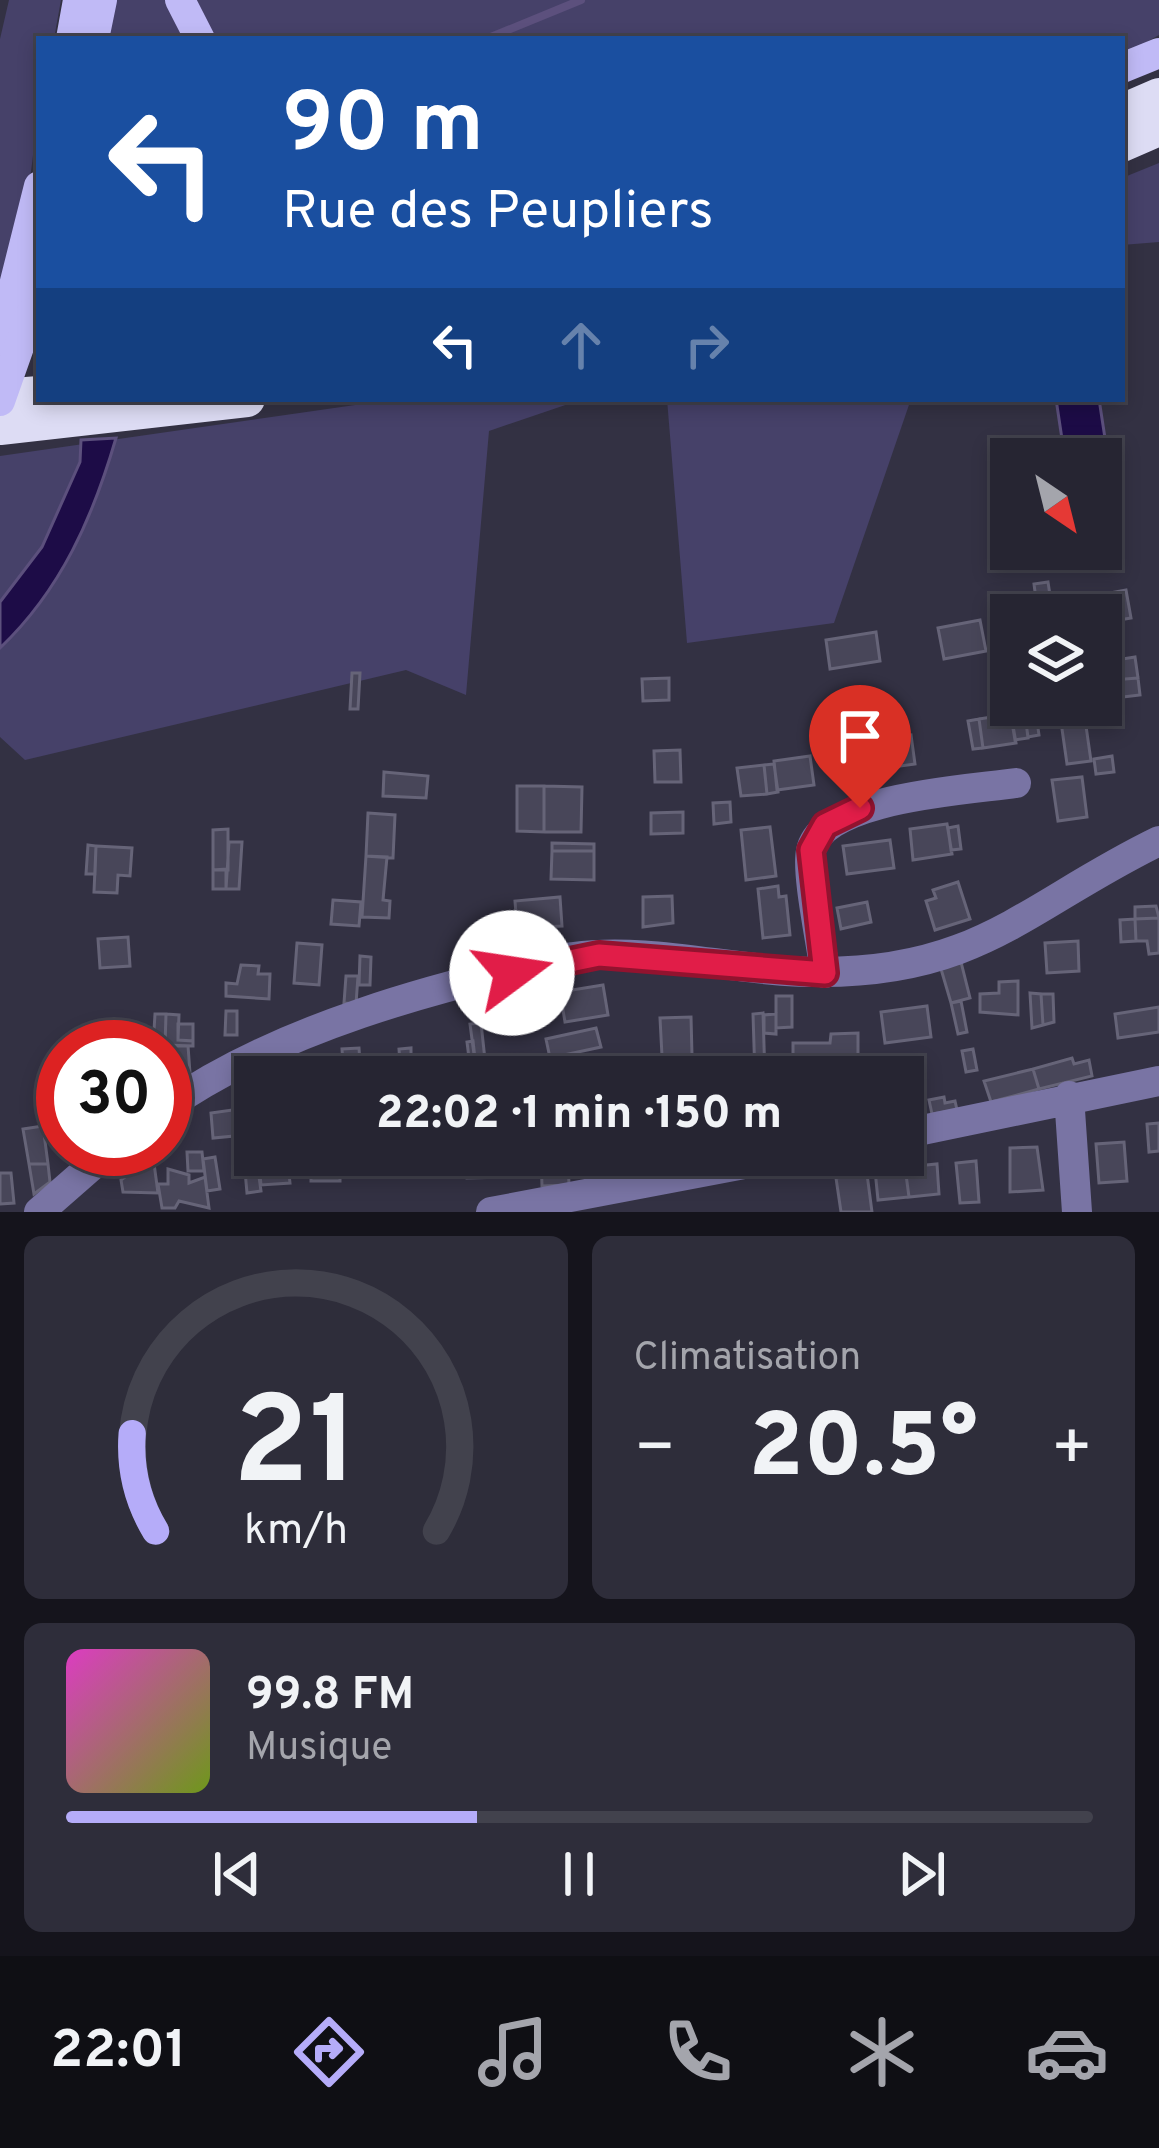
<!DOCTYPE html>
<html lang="fr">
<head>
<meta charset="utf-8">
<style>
  body { margin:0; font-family:Overpass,sans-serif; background:#2e2d3a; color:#f1f3f6; height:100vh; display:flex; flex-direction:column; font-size:45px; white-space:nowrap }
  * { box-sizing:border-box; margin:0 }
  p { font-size:39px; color:#a4a5ac }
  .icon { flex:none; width:66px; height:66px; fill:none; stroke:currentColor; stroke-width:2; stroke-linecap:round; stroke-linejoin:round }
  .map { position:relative; height:1212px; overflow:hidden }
  .sheet { display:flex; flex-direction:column; gap:24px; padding:24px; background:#15141c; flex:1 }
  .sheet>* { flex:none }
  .banner { position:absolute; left:36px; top:36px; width:1089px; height:366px; border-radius:0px; box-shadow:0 6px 18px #0003,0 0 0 3px #42424d; background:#1a4fa0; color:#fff; overflow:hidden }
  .needle { width:78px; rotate:145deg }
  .tools { position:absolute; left:990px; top:438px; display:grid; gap:24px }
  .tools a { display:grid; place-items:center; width:132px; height:132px; border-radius:0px; background:#262532; box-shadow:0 6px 18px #0003,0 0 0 3px #42424d; font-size:60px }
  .speed { position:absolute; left:36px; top:1020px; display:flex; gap:24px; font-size:60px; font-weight:700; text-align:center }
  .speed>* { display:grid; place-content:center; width:156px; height:156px; border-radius:50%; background:#262532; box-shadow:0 6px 18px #0003,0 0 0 3px #42424d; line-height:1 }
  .speed .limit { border:18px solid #d22; background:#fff; color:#111 }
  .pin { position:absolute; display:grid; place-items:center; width:102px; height:102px; color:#fff; margin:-123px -51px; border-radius:50% 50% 50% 0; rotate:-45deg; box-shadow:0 0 12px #0007 }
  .pin .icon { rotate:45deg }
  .me { position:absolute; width:132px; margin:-66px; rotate:76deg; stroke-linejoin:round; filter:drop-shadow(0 0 9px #0008) }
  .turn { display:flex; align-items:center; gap:42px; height:252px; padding:0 48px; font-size:54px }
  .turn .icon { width:156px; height:156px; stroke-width:2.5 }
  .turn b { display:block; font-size:84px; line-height:102px }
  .lanes { display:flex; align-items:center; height:114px; padding:0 48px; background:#0003; justify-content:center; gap:60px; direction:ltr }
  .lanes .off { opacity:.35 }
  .big { font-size:90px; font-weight:800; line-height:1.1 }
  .sheet .card { flex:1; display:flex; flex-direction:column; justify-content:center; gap:18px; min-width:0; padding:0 42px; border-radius:18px; background:#2e2d3a }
  .sheet .dial { align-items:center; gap:0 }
  .dial svg { height:312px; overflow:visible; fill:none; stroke:#42424d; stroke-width:7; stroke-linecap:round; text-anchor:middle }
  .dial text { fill:#f1f3f6; stroke:none }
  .song { display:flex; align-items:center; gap:36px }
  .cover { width:144px; height:144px; border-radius:18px; background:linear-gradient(135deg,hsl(310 70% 55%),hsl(80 70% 35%)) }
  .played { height:12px; border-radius:6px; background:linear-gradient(90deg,#b5acf9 40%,#42424d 40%) }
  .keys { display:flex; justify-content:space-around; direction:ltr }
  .heat { display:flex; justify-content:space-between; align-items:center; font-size:66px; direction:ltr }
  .sheet .tiles { flex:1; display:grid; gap:24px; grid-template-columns:1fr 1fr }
  .card:last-child { grid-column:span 2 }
  .trip { position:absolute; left:234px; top:1056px; width:690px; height:120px; border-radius:0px; background:#262532; box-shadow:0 6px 18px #0003,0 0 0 3px #42424d; font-weight:800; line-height:120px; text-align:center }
  .dock { display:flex; height:192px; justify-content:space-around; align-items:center; background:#0f0f14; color:#a4a5ac }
  .dock .icon { width:84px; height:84px }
  .dock .on { color:#b5acf9 }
  .dock b { font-size:54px; color:#f1f3f6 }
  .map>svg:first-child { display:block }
  .green { fill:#464169 }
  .water { fill:#1d0c47; stroke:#5c507d; stroke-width:3 }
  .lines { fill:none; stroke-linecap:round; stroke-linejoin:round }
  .stream { stroke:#5c507d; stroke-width:8 }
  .building { fill:#484659; stroke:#666478; stroke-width:3 }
  .minor { stroke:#7974a4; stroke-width:30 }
  .major { stroke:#c0baf6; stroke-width:30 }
  .highway { stroke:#dddcf4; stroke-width:36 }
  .major-bridge { stroke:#c0baf6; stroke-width:30 }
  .route-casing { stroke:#92132f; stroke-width:30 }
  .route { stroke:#e11d48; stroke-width:21 }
</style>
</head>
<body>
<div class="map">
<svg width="1159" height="1212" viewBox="0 0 1159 1212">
  <rect width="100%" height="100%" fill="#333143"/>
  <!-- green -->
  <path class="green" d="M9 0H61L54 39H39C39 125 32 212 0 293V39Z
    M113 0H1159V35L1122 56V39H107Z
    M1159 163V242L1122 245V178Z
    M397 399H583L489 431 466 695 406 670 25 760 0 737V456Z
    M667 399H911L834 623 687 643Z"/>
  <!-- water -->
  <path class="water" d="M1056 399H1099L1118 523 1101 526V459H1065Z
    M116 438C93 517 61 590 0 648V602L42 547 80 462 81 440Z"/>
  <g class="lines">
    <!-- stream -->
    <path class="stream" d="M486 39 581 0"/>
  </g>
  <!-- building -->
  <path class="building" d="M1048 582 1053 615H1038L1034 584Z
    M1126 590 1131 618 1101 623 1094 596Z
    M980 620 986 651 944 659 938 628Z
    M876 632 880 661 830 669 826 640Z
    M1135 657 1138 678 1112 680 1110 661Z
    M352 673H360L358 709H350Z
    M669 678V700L643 701 642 679Z
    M1138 678 1140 695 1114 698 1112 680Z
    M1011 714 1016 743 983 748 979 719Z
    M1025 714 1028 738 1015 740 1011 717Z
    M1036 714 1039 735 1028 737 1025 716Z
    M979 719 983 748 973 749 968 721Z
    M1085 719 1091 761 1067 764 1061 722Z
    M911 735 915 764 871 770 868 741Z
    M680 750 681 782H655L654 751Z
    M810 756 814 785 777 790 774 761Z
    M1112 756 1114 772 1096 774 1094 759Z
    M774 764 778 792 767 794 764 765Z
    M764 765 767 794 741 796 737 768Z
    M384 772 428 776 426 798 383 796Z
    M1082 777 1087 817 1058 821 1052 780Z
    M517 786H544V832L517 831Z
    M544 786 582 787 581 832H544Z
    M730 802 731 822 714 824 713 803Z
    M683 812V833L651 834V813Z
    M368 813 395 815 393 858 366 856Z
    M947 824 952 854 913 860 910 829Z
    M958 826 961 849 951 850 948 828Z
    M770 827 776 876 746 880 741 830Z
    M228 829V870H213V830Z
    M890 840 894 868 847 874 843 846Z
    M229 842H242L239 889H226Z
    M552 843 594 844V851H552Z
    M88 845 96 846 95 874H86Z
    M96 846 132 848 130 876 118 875 117 893 94 892Z
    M552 851H594V880L551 879Z
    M366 856 387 857 383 900 390 901 389 918 362 917Z
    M226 869V889H213V870Z
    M958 882 970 919 935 930 926 901 936 898 933 890Z
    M778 886 779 897 786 896 790 935 763 938 758 889Z
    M672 896 673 923 643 927V897Z
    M560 897 562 926 517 928 515 901Z
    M333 900 361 902 359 926 331 924Z
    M867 902 871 922 841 929 837 908Z
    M1156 906 1159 918 1135 919V907Z
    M1159 918V953L1149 954 1147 941H1136L1135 919Z
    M1135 919 1136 941 1121 942 1120 920Z
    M128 937 130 966 100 968 98 939Z
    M1078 941 1079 971 1047 973 1045 943Z
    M297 943 322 945 319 985 294 983Z
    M360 956 371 957 370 985H359Z
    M961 962 970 998 951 1003 941 969Z
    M241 965 259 966 258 974H270L269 999 226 996V983L237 984Z
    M346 976H358L356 1004 344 1003Z
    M1018 981V1015L980 1012V994L999 993V982Z
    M603 985 608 1015 565 1022 560 992Z
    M514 987 517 1011 496 1015 492 993Z
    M1030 993 1041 994 1043 1025 1032 1028Z
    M1041 994H1053L1054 1022 1043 1025Z
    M776 996H792V1027L776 1028Z
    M961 1001 967 1032 958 1034 951 1003Z
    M927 1006 931 1037 885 1043 881 1012Z
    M1159 1007V1032L1118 1038 1115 1014Z
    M226 1011H237V1035H225Z
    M763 1013 765 1077H755L753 1014Z
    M155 1014H166L165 1047H153Z
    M166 1014 179 1015 178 1040 193 1041V1046L165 1045Z
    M776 1014V1034L764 1033V1015Z
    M691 1017 692 1055 662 1056 660 1018Z
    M481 1023 486 1069 487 1077H477L470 1024Z
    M178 1024H193V1041L178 1040Z
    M596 1028 601 1047 550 1058 546 1039Z
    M858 1033V1055H793V1043H830L831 1034Z
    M473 1041 477 1077H446L444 1059 469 1058 467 1042Z
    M165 1046H188L190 1073 167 1074Z
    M359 1048 360 1063 343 1064 342 1049Z
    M411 1048V1056H422L423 1077H401L399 1049Z
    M973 1049 977 1070 966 1072 962 1051Z
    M779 1055H832V1070L779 1077Z
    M838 1055H858V1067L838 1066Z
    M400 1058 401 1077H355V1068H366L365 1060Z
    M1072 1058 1074 1064 1089 1060 1092 1076 1039 1089 1033 1069Z
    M724 1061H745L746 1077H718Z
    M1033 1069 1039 1089 991 1102 984 1081Z
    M63 1092V1119L53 1120 50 1094Z
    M944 1097 945 1103 955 1101 957 1110 932 1114 929 1100Z
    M254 1107 255 1134 213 1138 211 1113Z
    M1159 1123V1151L1149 1152 1147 1124Z
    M43 1126 48 1164H29L23 1129Z
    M1124 1142 1127 1181 1099 1183 1096 1144Z
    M1037 1147 1043 1190 1010 1192V1148Z
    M255 1148 261 1191 247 1193 243 1149Z
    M187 1152H202L204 1171H188Z
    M258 1155H287L290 1183 261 1185Z
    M311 1155H340V1181H311Z
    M466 1155H507L508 1177 467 1178Z
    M568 1155 569 1185 542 1186 541 1156Z
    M153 1156 158 1193 123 1192 121 1180Z
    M215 1157 220 1189 207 1191 203 1159Z
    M976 1161 979 1202 960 1203 956 1163Z
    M29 1164H48L50 1182 34 1194Z
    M937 1164 939 1194 909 1197 905 1167Z
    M905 1167 909 1197 878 1200 875 1170Z
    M168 1169 189 1175V1183L205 1177 209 1208 179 1201 175 1208H162L158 1184H168Z
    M0 1173H11L14 1203 0 1204Z
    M867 1174 872 1212H841L836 1178Z"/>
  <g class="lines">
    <!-- minor -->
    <path class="minor" d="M825 973C822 946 806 873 811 851 821 797 970 790 1016 783
      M1069 1096 1077 1212
      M165 1108C277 1029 439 985 573 957 654 946 739 973 821 972 981 972 1029 904 1159 841
      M903 1134 1159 1081
      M39 1212 111 1149
      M491 1212 792 1155"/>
    <!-- major -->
    <path class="major" d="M180 0 200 39
      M71 39 78 0
      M94 39 102 0
      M1122 68 1159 53
      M31 313 39 279
      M0 341 39 186"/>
    <!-- highway -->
    <path class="highway" d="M1122 112 1159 96
      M1122 144 1159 128
      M0 397 39 394
      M0 427 247 399"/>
    <!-- major-bridge -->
    <path class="major-bridge" d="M0 401 31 313"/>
  </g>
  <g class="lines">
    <defs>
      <path id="route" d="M512 973 599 955 825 973 811 850 825 825 860 808"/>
    </defs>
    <!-- route casing -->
    <use href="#route" class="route-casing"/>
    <!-- route -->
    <use href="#route" class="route"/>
  </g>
</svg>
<div class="tools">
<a><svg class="needle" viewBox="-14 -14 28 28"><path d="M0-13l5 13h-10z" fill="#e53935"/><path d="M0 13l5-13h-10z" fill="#a4a5ac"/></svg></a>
<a><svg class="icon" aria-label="layers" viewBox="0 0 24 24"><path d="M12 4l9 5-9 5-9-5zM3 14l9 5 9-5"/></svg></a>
</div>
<div class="speed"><div class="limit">30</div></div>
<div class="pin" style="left:860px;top:808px;background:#d93025"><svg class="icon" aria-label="arrive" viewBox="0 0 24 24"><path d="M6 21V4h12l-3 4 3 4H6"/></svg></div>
<svg class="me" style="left:512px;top:973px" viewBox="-20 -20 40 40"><circle r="19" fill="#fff"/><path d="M0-13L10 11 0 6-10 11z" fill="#e11d48"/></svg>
<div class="trip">22:02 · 1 min · 150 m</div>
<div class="banner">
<div class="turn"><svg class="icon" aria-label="left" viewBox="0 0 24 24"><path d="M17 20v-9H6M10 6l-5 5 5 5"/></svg><div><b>90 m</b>Rue des Peupliers</div></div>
<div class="lanes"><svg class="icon" aria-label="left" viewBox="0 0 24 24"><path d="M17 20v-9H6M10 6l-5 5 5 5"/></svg><svg class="icon off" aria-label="ahead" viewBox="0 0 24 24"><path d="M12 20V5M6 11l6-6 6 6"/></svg><svg class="icon off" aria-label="right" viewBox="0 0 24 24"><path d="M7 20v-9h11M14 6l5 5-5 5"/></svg></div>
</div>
</div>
<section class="sheet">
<div class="tiles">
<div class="card dial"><svg viewBox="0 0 100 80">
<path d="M14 69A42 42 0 1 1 86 69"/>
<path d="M14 69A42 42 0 0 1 8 44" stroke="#b5acf9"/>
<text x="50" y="56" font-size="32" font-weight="700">21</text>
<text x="50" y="72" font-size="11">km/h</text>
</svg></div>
<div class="card"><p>Climatisation</p>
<div class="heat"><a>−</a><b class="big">20.5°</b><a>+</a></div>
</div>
<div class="card">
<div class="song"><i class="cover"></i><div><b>99.8 FM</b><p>Musique</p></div></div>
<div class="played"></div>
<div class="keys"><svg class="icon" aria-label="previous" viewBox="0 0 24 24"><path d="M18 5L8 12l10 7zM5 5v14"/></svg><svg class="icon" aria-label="pause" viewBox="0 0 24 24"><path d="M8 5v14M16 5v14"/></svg><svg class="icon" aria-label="next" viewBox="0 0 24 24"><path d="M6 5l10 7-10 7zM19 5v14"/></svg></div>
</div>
</div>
</section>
<nav class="dock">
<b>22:01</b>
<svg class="icon on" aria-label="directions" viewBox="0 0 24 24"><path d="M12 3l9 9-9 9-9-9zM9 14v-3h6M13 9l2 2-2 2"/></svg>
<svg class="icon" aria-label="music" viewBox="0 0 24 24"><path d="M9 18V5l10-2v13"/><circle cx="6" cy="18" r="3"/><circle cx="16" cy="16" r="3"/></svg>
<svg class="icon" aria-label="phone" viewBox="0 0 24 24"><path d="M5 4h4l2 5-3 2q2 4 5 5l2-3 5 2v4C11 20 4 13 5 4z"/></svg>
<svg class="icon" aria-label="climate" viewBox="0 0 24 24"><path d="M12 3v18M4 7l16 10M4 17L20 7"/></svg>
<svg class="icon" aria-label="car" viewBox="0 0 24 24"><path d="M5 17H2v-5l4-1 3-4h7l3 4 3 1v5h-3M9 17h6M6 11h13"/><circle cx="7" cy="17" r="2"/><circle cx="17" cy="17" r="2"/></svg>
</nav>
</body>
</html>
